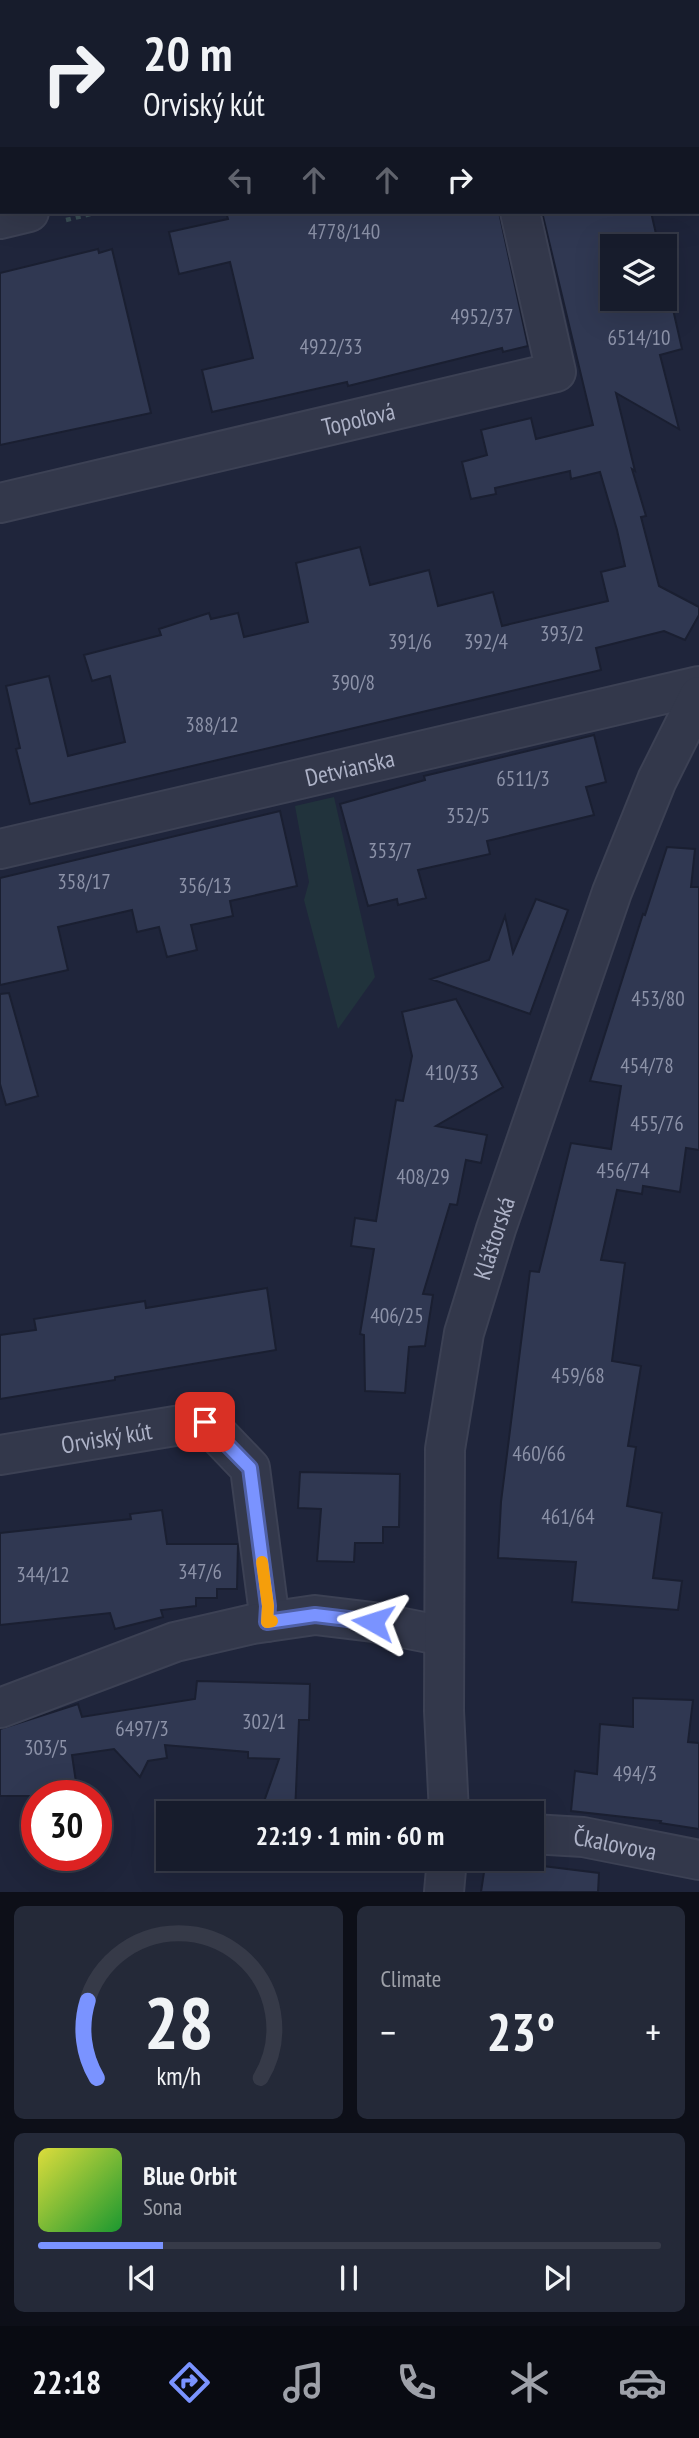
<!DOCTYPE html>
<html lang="en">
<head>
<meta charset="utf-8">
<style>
  body { margin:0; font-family:"PT Sans Narrow",sans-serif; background:#242938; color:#f1f3f6; height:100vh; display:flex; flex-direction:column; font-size:26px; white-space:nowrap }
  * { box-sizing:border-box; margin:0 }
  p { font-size:23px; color:#9ea1a9 }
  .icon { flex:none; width:38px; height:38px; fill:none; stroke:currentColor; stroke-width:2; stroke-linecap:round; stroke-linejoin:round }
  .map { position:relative; height:1892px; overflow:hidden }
  .drawer { display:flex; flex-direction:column; gap:14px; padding:14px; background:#0d0f18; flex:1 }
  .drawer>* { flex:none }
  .hud { position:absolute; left:0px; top:0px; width:700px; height:214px; box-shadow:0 7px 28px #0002,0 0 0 2px #363a48; background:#171c2c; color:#f1f3f6; overflow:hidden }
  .buttons { position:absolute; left:600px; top:234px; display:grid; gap:14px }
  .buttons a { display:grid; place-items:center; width:77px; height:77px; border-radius:0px; background:#171c2c; box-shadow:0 7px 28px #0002,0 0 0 2px #363a48; font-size:35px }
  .speed { position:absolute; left:21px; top:1780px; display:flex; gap:14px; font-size:35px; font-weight:700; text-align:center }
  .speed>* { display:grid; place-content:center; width:91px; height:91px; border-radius:50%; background:#171c2c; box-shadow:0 7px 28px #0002,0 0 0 2px #363a48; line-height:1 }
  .speed .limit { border:10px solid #d22; background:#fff; color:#111 }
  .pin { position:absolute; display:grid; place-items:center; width:60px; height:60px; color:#fff; margin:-30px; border-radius:14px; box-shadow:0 4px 10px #0006 }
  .me { position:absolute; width:77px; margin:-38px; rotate:276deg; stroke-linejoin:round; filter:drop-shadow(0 0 5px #0008) }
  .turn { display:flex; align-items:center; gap:24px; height:147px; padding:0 28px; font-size:32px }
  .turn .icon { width:91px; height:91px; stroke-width:2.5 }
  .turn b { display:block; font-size:49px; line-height:60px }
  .lanes { display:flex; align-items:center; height:66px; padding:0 28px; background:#0003; justify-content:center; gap:35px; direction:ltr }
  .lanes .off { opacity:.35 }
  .big { font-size:52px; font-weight:700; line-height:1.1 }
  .drawer .tile { flex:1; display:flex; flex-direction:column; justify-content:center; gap:10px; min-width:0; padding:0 24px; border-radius:10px; background:#242938 }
  .drawer .dial { align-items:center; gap:0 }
  .dial svg { height:182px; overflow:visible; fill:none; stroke:#363a48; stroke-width:7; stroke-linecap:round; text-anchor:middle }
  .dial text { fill:#f1f3f6; stroke:none }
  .song { display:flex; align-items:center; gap:21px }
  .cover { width:84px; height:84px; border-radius:10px; background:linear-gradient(135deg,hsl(60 70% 55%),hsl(130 70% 35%)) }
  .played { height:7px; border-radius:4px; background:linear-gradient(90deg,#7a93ff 20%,#363a48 20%) }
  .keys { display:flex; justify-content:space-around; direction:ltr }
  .heat { display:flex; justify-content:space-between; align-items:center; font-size:38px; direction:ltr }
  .drawer .tiles { flex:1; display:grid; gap:14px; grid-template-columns:1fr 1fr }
  .tile:last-child { grid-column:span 2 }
  .trip { position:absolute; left:156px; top:1801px; width:388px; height:70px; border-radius:0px; background:#171c2c; box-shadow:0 7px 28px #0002,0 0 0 2px #363a48; font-weight:700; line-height:70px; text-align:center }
  .dock { display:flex; height:112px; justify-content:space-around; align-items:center; background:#090b12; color:#9ea1a9 }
  .dock .icon { width:49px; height:49px }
  .dock .current { color:#7a93ff }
  .dock b { font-size:32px; color:#f1f3f6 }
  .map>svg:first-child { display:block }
  .green { fill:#21333c }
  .building { fill:#303852; stroke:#1a1f31; stroke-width:2 }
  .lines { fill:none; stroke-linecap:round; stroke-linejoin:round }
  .minor-casing { stroke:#3c4154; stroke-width:42 }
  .path { stroke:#394d54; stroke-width:4.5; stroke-dasharray:5 5; stroke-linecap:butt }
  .minor { stroke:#33384b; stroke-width:38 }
  .route-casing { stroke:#4f60a6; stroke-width:18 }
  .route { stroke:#7a93ff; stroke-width:12 }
  .slow { stroke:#f59e0b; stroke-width:12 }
  .labels { text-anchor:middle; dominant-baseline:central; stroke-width:7; stroke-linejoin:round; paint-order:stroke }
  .number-label { font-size:21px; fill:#8c92a8 }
  .street-label { font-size:24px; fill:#adb2c7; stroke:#181d2f }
</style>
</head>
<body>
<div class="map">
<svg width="699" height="1892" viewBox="0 0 699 1892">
  <rect width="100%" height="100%" fill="#1f253b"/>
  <!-- green -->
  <path class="green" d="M334 797 375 977 338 1029 304 900 309 882 295 806Z"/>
  <!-- building -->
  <path class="building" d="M226 212H499L528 346 503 352 502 348 348 386 347 382 212 412 202 370 253 358 230 262 179 274 169 232 228 219Z
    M542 212H651L659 247H612V299H665V274L682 349 660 355 679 429 616 393 635 471 632 469 646 516 641 517 659 586 699 607V615L685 640 664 631 596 648 601 670 30 804 16 749 20 748 6 686 49 676 68 756 125 742 110 676 92 681 84 655 161 635 159 629 209 613 211 619 238 613 244 637 308 622 296 563 360 547 370 585 429 570 438 606 493 592 502 626 608 601 601 572 625 566 617 530 600 472 571 479 570 471 495 488 496 494 471 499 462 462 487 455 481 430 531 418 536 439 593 425Z
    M98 249 99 253 112 249 151 413 0 445V273Z
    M594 735 606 782 586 787 594 815 487 841 490 854 418 870 426 898 398 905 397 899 368 906 340 804 425 780 424 776Z
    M280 811 297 886 230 901 233 916 191 925 197 950 167 957 159 927 137 932 132 910 58 927 68 970 0 985V878Z
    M667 847 695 849 691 887H699V1150L686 1148 680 1192 643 1186 642 1194 617 1190 601 1260 625 1263 612 1361 641 1366 628 1446 636 1447 627 1506 662 1513 653 1578 682 1581 678 1610 572 1602 576 1562 498 1558 501 1502 530 1271 539 1272 571 1143 611 1149 621 1086 590 1081 643 914 645 915Z
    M536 899 568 910 530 1014 431 979 489 960 505 916 513 953Z
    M9 993 38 1096 6 1105 0 1084V994Z
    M456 999 503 1087 436 1126 487 1135 481 1163 466 1160 457 1205 450 1204 423 1294 433 1295 425 1346 409 1347 405 1393 365 1391 364 1335 360 1334 374 1249 351 1246 355 1218 376 1221 396 1100 403 1101 412 1056 402 1012Z
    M267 1288 276 1350 115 1377V1380L0 1399V1335L36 1330 34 1319 145 1301 146 1308Z
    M300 1472 400 1474 399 1527H383V1543H355L354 1562 317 1561 321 1509 298 1508Z
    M162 1510 167 1544H238L237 1589H217V1598H196V1606L161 1610 163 1617 115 1629 110 1613 0 1625V1533L131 1519 130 1514Z
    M197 1681 310 1684 309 1720H299L295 1813H260L279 1759 248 1758V1752L165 1745 167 1758 148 1761 140 1777 114 1749 72 1755 78 1796H0V1729L78 1704 82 1717 195 1699Z
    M633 1698 693 1700 688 1742 699 1743V1829L660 1823 661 1821 571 1811 575 1771 597 1774 600 1724 633 1727Z
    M486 1859 599 1873 598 1892H481Z"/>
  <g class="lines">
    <defs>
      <g id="minor">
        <path d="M698 61H699"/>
        <path d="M0 219 29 212"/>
        <path id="s1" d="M0 503 556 372 520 212"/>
        <path id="s2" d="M0 849 699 686"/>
        <path id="s3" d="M0 1455 205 1421 250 1468 268 1606 267 1622"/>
        <path d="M0 1708 175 1642 253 1624 315 1615 373 1622 444 1636"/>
        <path id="s4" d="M449 1813 444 1711 445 1449 464 1333 496 1229 612 892 657 780 699 696"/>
        <path id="s5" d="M532 1834 583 1837 699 1860"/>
        <path d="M444 1892 447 1858"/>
      </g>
    </defs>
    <!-- minor casing -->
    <use href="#minor" class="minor-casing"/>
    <!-- path -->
    <path class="path" d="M66 220 99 212"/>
    <!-- minor -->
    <use href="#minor" class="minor"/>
  </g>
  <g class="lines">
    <defs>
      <path id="route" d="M205 1422 250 1468 268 1606 267 1622 315 1615 373 1622"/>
    </defs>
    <!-- route casing -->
    <use href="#route" class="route-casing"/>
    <!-- route -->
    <use href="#route" class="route"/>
    <!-- slow -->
    <path class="slow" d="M262 1562 268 1606 267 1622 272 1621"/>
  </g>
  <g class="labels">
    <!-- number labels -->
    <g class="number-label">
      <text x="344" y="231">4778/140</text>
      <text x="482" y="316">4952/37</text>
      <text x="639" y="337">6514/10</text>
      <text x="331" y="346">4922/33</text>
      <text x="562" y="633">393/2</text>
      <text x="410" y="641">391/6</text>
      <text x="486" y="641">392/4</text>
      <text x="353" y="682">390/8</text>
      <text x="212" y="724">388/12</text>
      <text x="523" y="778">6511/3</text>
      <text x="468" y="815">352/5</text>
      <text x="390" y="850">353/7</text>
      <text x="84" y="881">358/17</text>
      <text x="205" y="885">356/13</text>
      <text x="658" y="998">453/80</text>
      <text x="647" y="1065">454/78</text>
      <text x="452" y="1072">410/33</text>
      <text x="657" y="1123">455/76</text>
      <text x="623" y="1170">456/74</text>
      <text x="423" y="1176">408/29</text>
      <text x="397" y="1315">406/25</text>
      <text x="578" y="1375">459/68</text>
      <text x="539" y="1453">460/66</text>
      <text x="568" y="1516">461/64</text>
      <text x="200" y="1571">347/6</text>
      <text x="43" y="1574">344/12</text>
      <text x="264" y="1721">302/1</text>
      <text x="142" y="1728">6497/3</text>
      <text x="46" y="1747">303/5</text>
      <text x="635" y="1773">494/3</text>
    </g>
    <!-- street labels -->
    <g class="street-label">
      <text stroke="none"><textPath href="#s1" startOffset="368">Topoľová</textPath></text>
      <text stroke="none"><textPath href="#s2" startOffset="359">Detvianska</textPath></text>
      <text stroke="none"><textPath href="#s4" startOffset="581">Kláštorská</textPath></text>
      <text stroke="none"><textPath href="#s3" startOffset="108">Orviský kút</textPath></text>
      <text stroke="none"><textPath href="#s5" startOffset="84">Čkalovova</textPath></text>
    </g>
  </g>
</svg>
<div class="buttons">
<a><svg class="icon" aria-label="layers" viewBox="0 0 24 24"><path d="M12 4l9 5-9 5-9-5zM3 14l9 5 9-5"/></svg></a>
</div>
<div class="speed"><div class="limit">30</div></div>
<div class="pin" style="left:205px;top:1422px;background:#d93025"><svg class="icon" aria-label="arrive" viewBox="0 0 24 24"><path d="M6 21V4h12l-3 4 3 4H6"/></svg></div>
<svg class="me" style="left:373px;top:1622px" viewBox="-20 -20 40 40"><path d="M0-17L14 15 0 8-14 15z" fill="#7a93ff" stroke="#fff" stroke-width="4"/></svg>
<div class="trip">22:19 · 1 min · 60 m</div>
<div class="hud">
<div class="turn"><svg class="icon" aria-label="right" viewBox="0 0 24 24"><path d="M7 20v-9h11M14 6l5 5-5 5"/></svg><div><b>20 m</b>Orviský kút</div></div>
<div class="lanes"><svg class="icon off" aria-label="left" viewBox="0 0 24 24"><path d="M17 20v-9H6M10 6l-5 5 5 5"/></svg><svg class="icon off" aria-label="ahead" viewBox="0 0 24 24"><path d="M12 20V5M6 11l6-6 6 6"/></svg><svg class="icon off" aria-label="ahead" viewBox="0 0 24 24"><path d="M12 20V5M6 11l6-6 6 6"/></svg><svg class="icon" aria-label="right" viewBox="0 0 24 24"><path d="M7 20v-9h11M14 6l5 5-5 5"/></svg></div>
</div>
</div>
<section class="drawer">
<div class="tiles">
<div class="tile dial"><svg viewBox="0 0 100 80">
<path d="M14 69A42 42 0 1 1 86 69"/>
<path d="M14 69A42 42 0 0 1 10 35" stroke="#7a93ff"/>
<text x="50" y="56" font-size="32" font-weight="700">28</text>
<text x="50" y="72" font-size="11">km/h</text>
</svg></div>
<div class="tile"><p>Climate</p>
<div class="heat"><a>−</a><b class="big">23°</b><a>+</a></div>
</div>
<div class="tile">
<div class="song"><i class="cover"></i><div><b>Blue Orbit</b><p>Sona</p></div></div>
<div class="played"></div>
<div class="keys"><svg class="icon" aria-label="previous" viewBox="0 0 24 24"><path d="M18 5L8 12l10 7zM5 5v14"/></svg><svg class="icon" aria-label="pause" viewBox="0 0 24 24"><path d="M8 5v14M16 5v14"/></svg><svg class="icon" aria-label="next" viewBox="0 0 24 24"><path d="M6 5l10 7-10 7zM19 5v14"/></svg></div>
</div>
</div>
</section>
<nav class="dock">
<b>22:18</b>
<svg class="icon current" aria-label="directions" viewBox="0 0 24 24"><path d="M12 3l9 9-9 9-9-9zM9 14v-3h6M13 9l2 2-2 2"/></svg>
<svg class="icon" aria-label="music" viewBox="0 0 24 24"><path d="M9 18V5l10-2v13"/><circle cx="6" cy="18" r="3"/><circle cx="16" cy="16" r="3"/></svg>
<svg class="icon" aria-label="phone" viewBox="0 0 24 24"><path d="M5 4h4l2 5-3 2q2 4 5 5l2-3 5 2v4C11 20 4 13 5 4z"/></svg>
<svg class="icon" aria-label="climate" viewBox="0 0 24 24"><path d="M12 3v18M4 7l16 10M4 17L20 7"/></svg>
<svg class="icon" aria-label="car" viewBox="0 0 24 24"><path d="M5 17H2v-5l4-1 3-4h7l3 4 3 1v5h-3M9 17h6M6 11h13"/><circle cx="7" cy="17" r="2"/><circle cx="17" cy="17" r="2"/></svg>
</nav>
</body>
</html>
